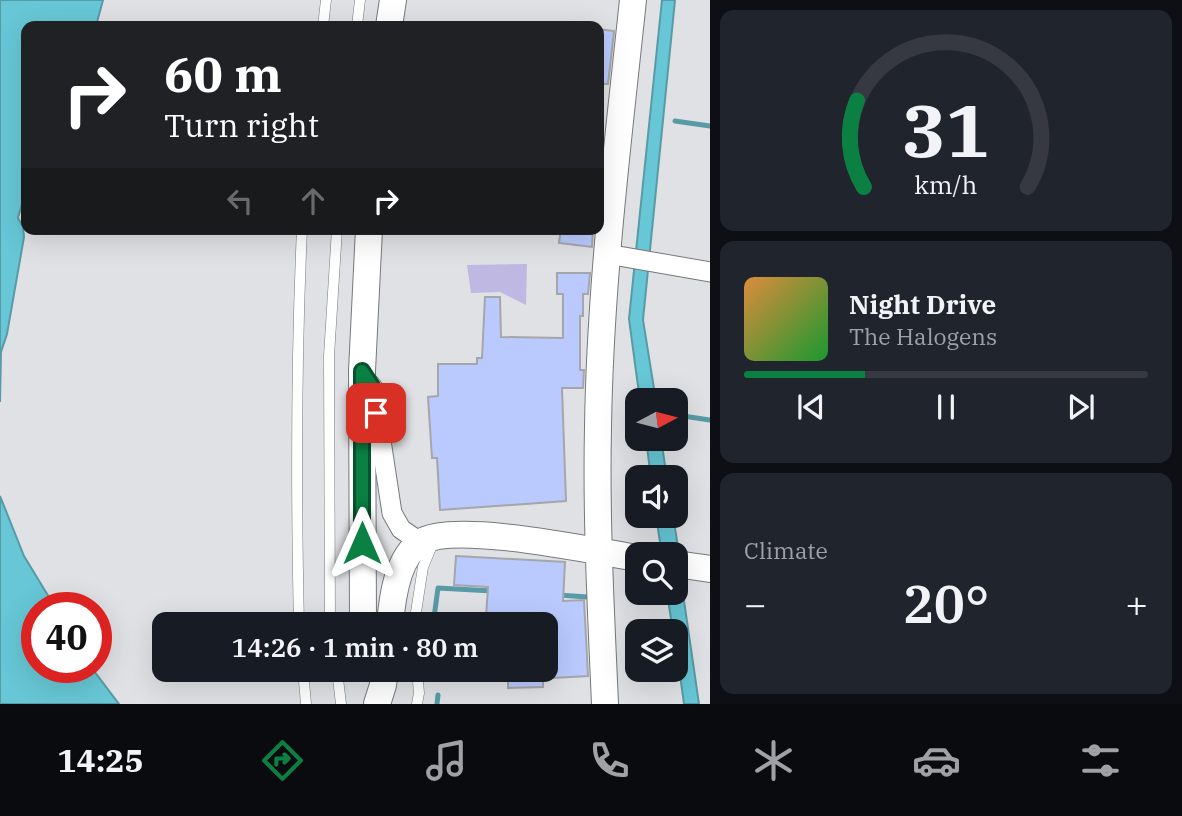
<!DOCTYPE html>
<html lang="en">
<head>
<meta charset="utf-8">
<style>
  body { margin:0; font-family:"IBM Plex Serif",serif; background:#20242c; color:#f1f3f6; height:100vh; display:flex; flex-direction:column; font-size:26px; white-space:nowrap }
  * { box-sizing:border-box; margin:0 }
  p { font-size:23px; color:#9ea1a6 }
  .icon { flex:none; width:38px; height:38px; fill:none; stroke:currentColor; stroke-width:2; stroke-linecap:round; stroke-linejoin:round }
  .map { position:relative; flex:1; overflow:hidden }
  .sheet { display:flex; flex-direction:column; gap:10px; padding:10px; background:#0d0f14; width:472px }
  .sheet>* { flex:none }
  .hud { position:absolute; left:21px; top:21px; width:583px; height:214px; border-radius:14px; box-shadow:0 7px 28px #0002; background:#202124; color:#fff; overflow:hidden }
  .needle { width:46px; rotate:83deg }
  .controls { position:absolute; left:625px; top:388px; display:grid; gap:14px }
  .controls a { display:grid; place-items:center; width:63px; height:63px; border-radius:14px; background:#171b24; box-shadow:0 7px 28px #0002; font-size:35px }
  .speed { position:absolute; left:21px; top:592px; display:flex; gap:14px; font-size:35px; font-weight:700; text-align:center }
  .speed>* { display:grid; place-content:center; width:91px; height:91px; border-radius:50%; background:#171b24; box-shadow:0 7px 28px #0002; line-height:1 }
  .speed .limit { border:10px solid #d22; background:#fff; color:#111 }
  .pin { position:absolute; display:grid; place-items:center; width:60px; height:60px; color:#fff; margin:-30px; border-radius:14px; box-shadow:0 4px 10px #0006 }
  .me { position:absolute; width:77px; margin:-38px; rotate:0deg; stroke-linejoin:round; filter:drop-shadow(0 0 5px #0008) }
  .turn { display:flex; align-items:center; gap:24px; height:147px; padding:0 28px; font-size:32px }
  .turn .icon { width:91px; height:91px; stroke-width:2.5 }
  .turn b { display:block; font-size:49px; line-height:60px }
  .lanes { display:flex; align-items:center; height:66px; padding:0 28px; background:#0003; justify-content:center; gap:35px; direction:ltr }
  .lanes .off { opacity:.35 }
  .big { font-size:52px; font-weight:600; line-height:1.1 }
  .sheet .tile { flex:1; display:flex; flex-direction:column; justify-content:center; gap:10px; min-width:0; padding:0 24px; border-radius:14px; background:#20242c }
  .sheet .dial { align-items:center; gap:0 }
  .dial svg { height:182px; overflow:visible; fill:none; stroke:#363941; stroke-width:7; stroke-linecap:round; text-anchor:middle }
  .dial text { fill:#f1f3f6; stroke:none }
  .song { display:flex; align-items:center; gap:21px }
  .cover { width:84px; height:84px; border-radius:10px; background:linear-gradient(135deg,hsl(30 70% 55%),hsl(130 70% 35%)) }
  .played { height:7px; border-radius:4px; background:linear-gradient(90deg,#0b8043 30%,#363941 30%) }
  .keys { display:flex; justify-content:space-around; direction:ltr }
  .heat { display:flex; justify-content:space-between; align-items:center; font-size:38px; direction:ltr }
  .trip { position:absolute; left:152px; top:612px; width:406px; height:70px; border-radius:14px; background:#171b24; box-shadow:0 7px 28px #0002; font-weight:600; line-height:70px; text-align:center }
  .tabs { display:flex; height:112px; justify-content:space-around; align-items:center; background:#090b0e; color:#9ea1a6 }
  .tabs .icon { width:49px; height:49px }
  .tabs .on { color:#0b8043 }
  .tabs b { font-size:32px; color:#f1f3f6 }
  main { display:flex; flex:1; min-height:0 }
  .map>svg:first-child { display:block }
  .green { fill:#bfb8e2 }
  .water { fill:#67c7d6; stroke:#589ba6; stroke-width:2 }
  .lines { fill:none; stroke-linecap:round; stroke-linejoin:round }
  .stream { stroke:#589ba6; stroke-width:5 }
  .building { fill:#bacafe; stroke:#a5a6a9; stroke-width:2 }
  .lane-casing { stroke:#76797b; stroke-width:11 }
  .street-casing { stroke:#76797b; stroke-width:21 }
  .secondary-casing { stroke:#76797b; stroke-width:28 }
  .lane { stroke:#fff; stroke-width:10 }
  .street { stroke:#fff; stroke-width:19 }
  .secondary { stroke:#fff; stroke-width:26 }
  .route-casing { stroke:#07532c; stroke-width:18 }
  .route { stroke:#0b8043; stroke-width:12 }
</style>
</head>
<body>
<main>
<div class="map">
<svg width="710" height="704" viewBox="0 0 710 704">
  <rect width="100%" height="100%" fill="#dfe1e4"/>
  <!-- green -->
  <path class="green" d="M527 264 526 305 500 292 471 293 467 265Z"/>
  <!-- water -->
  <path class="water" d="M0 0H103L96 26H26V190L18 218 23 227 24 237 7 334 1 352 0 402Z
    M662 0H675L643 320 656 401H640L629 319Z
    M646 439H661L667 478H651Z
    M0 496 24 556 55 607H37V667H91L119 704H0Z
    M656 516H673L678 547 682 550 686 589 683 594 699 704H684L676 646V632H673L667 593H676V555H662Z"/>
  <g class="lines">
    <!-- stream -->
    <path class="stream" d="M675 121 710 126
      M676 415 710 420
      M558 595 588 597
      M433 625 438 588 492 591
      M437 704 438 695"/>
  </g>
  <!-- building -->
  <path class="building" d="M598 29 614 31 608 84H598Z
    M561 229H593L592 247 559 243Z
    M557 273H590L588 294H583V316H580V370H584L583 388H562L566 501 440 510 437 458H432L428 397 438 396V364H477V358H482L485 297H500L501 337 563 338V294H557Z
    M456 556 565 562 563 601 584 600 588 676 553 678 550 621 486 617 488 587 454 585Z
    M508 670H543V687L508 688Z"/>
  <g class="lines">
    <defs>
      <path id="lane" d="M323 26 326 0
        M357 26 360 0
        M299 625C296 493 296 361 302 229
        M330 625 329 356 337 229
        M414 625 423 567 433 543
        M303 670 306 704
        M337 670 341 704
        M417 704 419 693 417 670"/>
      <path id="street" d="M607 254 710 272
        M369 383 373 388 392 513 401 529 420 542"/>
      <path id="secondary" d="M389 26 393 0
        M676 564 710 569
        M363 625 362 371 369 229
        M390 625C392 599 397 557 421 542 454 521 593 551 637 558
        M377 704 383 685 385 670
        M605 704C601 612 596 520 598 428 600 285 618 142 633 0"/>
    </defs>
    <!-- lane casing -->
    <use href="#lane" class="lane-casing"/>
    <!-- street casing -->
    <use href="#street" class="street-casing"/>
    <!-- secondary casing -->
    <use href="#secondary" class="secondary-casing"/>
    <!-- lane -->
    <use href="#lane" class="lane"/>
    <!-- street -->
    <use href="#street" class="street"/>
    <!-- secondary -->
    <use href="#secondary" class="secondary"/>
  </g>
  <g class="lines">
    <defs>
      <path id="route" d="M362 543V371L373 388 376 413"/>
    </defs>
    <!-- route casing -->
    <use href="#route" class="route-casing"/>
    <!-- route -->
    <use href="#route" class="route"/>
  </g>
</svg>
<div class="controls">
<a><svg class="needle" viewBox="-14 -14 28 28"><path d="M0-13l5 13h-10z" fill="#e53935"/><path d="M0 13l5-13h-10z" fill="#9ea1a6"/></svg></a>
<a><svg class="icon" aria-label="sound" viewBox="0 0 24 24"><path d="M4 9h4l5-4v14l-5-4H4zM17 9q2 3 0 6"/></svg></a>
<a><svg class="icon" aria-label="search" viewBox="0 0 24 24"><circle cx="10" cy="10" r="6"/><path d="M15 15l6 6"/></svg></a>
<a><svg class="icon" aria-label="layers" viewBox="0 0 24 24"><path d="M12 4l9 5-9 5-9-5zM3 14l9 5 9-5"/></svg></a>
</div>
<div class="speed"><div class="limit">40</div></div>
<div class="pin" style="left:376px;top:413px;background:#d93025"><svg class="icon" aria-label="arrive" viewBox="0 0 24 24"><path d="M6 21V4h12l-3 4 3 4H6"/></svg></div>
<svg class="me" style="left:362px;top:543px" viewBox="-20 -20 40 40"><path d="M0-17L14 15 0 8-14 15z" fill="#0b8043" stroke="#fff" stroke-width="4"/></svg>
<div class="trip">14:26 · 1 min · 80 m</div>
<div class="hud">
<div class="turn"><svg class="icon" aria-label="right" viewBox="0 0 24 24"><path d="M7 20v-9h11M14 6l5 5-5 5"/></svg><div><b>60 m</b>Turn right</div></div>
<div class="lanes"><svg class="icon off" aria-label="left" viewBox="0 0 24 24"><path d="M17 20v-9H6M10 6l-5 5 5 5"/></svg><svg class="icon off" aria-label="ahead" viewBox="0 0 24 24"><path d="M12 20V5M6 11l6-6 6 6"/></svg><svg class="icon" aria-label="right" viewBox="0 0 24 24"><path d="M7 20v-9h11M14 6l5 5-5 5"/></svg></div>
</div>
</div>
<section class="sheet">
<div class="tile dial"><svg viewBox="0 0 100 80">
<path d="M14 69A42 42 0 1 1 86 69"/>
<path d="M14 69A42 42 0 0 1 11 31" stroke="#0b8043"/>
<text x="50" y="56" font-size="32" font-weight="700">31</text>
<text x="50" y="72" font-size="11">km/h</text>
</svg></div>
<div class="tile">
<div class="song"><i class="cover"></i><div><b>Night Drive</b><p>The Halogens</p></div></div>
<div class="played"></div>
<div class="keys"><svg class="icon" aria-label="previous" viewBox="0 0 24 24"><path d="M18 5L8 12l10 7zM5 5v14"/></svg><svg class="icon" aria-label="pause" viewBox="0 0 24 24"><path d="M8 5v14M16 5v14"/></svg><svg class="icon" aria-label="next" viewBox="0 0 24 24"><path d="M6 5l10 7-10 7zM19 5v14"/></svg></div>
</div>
<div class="tile"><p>Climate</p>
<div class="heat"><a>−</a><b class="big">20°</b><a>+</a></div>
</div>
</section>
</main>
<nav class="tabs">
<b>14:25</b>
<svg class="icon on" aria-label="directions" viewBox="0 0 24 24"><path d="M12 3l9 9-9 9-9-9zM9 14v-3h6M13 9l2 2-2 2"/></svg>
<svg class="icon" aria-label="music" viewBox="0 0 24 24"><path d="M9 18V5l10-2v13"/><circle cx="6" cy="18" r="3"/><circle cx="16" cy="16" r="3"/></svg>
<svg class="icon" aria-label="phone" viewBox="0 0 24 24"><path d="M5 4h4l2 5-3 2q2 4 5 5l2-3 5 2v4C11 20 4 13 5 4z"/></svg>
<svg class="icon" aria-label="climate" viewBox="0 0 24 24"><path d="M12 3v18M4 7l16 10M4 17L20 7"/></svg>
<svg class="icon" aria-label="car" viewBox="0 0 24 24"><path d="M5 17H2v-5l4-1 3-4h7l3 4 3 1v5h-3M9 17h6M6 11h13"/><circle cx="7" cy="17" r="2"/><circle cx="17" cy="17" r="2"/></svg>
<svg class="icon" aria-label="filters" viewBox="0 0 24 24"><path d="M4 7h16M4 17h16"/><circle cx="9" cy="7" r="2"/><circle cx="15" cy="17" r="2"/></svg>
</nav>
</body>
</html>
